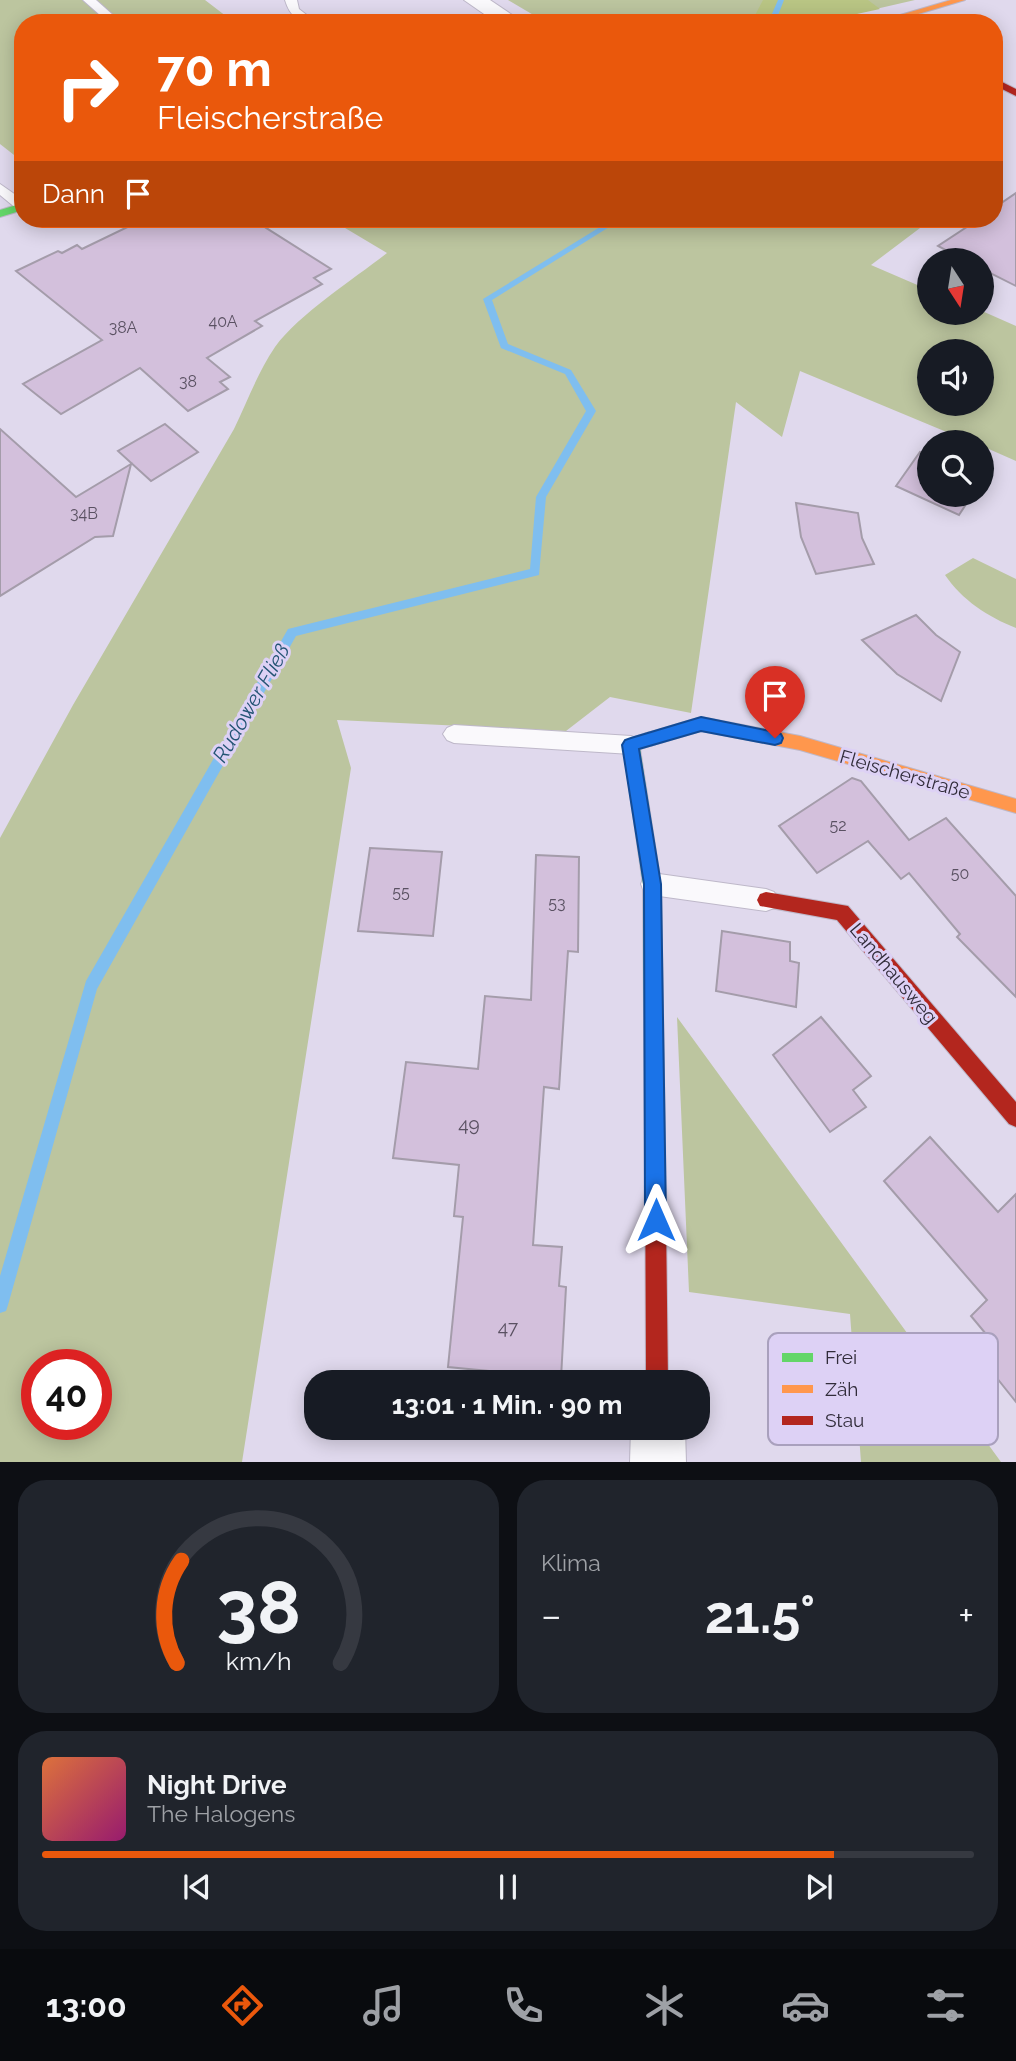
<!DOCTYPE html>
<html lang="de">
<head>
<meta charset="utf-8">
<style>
  body { margin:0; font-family:Raleway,sans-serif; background:#20242c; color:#f1f3f6; height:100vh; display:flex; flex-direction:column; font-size:26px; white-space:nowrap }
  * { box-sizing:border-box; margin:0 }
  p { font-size:23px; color:#9ea1a6 }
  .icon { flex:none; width:38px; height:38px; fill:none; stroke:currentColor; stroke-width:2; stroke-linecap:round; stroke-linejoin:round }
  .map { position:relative; height:1462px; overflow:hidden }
  .details { display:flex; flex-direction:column; gap:18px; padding:18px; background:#0d0f14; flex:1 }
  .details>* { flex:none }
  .hud { position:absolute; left:14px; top:14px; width:989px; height:214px; border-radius:28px; box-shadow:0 4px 18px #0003; background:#ea580c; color:#fff; overflow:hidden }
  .needle { width:46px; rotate:168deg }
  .fabs { position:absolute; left:917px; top:248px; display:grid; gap:14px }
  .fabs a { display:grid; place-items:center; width:77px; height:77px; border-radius:50%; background:#171b24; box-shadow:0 4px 18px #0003; font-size:35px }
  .speed { position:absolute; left:21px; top:1349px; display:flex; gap:14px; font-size:35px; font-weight:700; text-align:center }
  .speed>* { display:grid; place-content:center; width:91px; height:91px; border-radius:50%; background:#171b24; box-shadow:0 4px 18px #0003; line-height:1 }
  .speed .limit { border:10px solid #d22; background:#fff; color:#111 }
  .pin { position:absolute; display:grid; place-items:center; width:60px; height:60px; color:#fff; margin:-72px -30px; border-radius:50% 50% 50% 0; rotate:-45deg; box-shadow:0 0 7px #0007 }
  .pin .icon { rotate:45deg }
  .me { position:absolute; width:77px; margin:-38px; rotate:0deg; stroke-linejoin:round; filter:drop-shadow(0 0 5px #0008) }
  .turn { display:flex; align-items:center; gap:24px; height:147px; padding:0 28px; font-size:32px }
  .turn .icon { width:91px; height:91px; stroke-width:2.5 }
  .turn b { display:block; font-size:49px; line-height:60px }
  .then { display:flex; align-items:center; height:66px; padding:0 28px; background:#0003; gap:14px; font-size:26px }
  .big { font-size:52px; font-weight:700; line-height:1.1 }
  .details .tile { flex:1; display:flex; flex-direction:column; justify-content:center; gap:10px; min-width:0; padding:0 24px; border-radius:28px; background:#20242c }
  .details .dial { align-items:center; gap:0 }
  .dial svg { height:182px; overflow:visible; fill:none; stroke:#363941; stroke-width:7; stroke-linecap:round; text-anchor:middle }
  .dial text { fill:#f1f3f6; stroke:none }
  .song { display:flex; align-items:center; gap:21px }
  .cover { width:84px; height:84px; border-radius:10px; background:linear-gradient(135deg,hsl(20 70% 55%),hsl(320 70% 35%)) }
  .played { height:7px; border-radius:4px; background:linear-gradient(90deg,#ea580c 85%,#363941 85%) }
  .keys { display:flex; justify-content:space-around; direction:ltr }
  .heat { display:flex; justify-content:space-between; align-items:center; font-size:38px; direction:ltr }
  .details .tiles { flex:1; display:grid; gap:18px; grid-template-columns:1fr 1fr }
  .tile:last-child { grid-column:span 2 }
  .trip { position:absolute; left:304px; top:1370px; width:406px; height:70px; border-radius:28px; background:#171b24; box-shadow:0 4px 18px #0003; font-weight:700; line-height:70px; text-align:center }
  .dock { display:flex; height:112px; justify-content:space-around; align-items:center; background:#090b0e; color:#9ea1a6 }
  .dock .icon { width:49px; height:49px }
  .dock .selected { color:#ea580c }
  .dock b { font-size:32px; color:#f1f3f6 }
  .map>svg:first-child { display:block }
  .green { fill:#bcc59f; fill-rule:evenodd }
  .forest { fill:#b9c584 }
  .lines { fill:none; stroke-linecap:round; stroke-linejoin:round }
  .stream { fill:#7fbeef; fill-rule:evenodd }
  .building { fill:#d3c0dc; stroke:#a49caa; stroke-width:2 }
  .lane-casing { stroke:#beb8c9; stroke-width:2 }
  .street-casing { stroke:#beb8c9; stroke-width:2 }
  .fast-casing { stroke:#beb8c9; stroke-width:2 }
  .slow-casing { stroke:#beb8c9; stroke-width:2 }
  .jam-casing { stroke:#beb8c9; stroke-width:2 }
  .lane { fill:#faf9fc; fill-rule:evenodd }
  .street { fill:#faf9fc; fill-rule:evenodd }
  .fast { fill:#63d668; fill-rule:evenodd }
  .slow { fill:#ff974d; fill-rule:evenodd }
  .jam { fill:#b3261e; fill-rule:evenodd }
  .route { fill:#1a73e8; stroke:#114b97; stroke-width:2 }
  .labels { text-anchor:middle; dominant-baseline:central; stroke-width:6; stroke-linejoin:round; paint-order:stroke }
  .number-label { font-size:16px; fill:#5a5162 }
  .street-label { font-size:19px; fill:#312c3a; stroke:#ddd1f5 }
  .near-number-label { font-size:19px; fill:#5a5162 }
  .water-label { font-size:21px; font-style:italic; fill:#235474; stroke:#ddd1f5 }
  .key { fill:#ddd1f5; stroke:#a9a0bd; stroke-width:2 }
  .key-label { font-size:19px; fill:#312c3a }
</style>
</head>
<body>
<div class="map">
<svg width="1016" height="1463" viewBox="0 0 1016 1463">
  <rect width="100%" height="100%" fill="#e0d9ed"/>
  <!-- green -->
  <path class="green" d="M0 0H205L235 23H23V162L0 144Z
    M508 0H915L815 23H547Z
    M330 219H932L871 265 929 290V313L982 311 1016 326V461L982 446V443H973L800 371 782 437 736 402 691 713 610 697 566 731 337 720 351 768 242 1462 0 1463V838L73 705 234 429C247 402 258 372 275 347 299 314 354 279 387 253ZM929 352H982V404H929ZM37 1365H96V1424H37Z
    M973 558 1016 579V628C988 617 962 600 945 575Z
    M677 1017 1001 1462H861L850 1314 689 1292Z"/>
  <!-- forest -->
  <path class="forest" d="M763 0H868L880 9 815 23H751Z"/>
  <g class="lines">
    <!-- stream -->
    <path class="stream" d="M778 0H784L775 23H768Z
      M613 219H622L492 300 508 344 571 370 596 411 546 497 539 575 296 636 97 989 8 1305 6 1311 0 1313V1276L86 981 288 629 530 569 536 497 586 411 565 374 501 348 483 299Z"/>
  </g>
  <!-- building -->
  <path class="building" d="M1016 193V286L982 269V261H966L938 246 979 219H994V208Z
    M144 219H252L331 269 314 278 322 284 255 321 262 326 207 358 230 377 220 382 228 389 188 411 140 368 61 414 23 384 102 340 16 271 58 251 62 253 77 245 82 249Z
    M165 424 198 452 151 481 118 451Z
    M0 429 76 497 131 464 113 536 95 537 0 596Z
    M929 449V495H972L959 515 896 486 920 452 926 454Z
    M796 503 858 513 862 538 874 564 816 574 801 537Z
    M916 615 936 635 960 652 941 701 897 674 862 640Z
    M852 778 861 781 909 840 946 818 1016 896V997L957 937 960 934 909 873 901 879 868 841 817 873 779 826Z
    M370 848 442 852 433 936 358 931Z
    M536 855 579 857 578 952 568 951 559 1089 544 1087 533 1245 562 1247 559 1286 566 1287 561 1378 448 1367 463 1217 454 1216 459 1165 393 1158 406 1062 478 1069 485 996 531 1000Z
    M722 931 790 942V961L799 963 796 1007 716 991Z
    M821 1017 871 1076 853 1090 866 1107 830 1132 773 1055Z
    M930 1137 998 1212 1016 1194V1402L973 1348 986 1334 971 1316 987 1300 884 1181Z"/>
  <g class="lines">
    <defs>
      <path id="lane" d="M83 0H96L122 23H109Z
        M285 0H297L299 9 317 23C299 23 290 17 285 0Z
        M0 184 23 200V210L17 209 0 195Z
        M454 725 631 736 638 739 642 745 638 751 631 754 454 743 447 740 443 734 447 728Z
        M652 873 766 889 774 892 778 900 774 908 766 911 652 895 644 892 641 884 644 876Z"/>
      <path id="street" d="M464 0H490L524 23H497Z
        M631 1428H685L686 1463H630Z"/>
      <path id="fast" d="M23 203V210L0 217V210Z
        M650 732 656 734 658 739 656 744 640 749 661 884 665 1142 662 1149 655 1152 648 1149 645 1142 643 884 623 745 625 740Z"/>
      <path id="slow" d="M951 0H965L888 23H873Z
        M701 717 800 736 1016 799V813L800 750 701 731 650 746 644 744 642 739 644 734Z"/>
      <path id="jam" d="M994 78 1016 89V96L994 85Z
        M766 892 848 906 1016 1102V1127L1009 1124 837 920 760 906 757 900 760 894Z
        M655 1132 662 1135 665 1142 668 1382H646L645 1142 648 1135Z"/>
    </defs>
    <!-- lane casing -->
    <use href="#lane" class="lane-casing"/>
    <!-- street casing -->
    <use href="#street" class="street-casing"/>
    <!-- fast casing -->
    <use href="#fast" class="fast-casing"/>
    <!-- slow casing -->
    <use href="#slow" class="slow-casing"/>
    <!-- jam casing -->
    <use href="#jam" class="jam-casing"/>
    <!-- lane -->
    <use href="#lane" class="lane"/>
    <!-- street -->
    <use href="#street" class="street"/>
    <!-- fast -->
    <use href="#fast" class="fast"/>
    <!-- slow -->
    <use href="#slow" class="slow"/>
    <!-- jam -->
    <use href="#jam" class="jam"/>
  </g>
  <!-- route -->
  <path class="route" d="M701 717 775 732 781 734 783 738 781 743 775 745 701 731 639 749 661 884 666 1220 663 1227 656 1230 648 1227 645 1220 644 884 622 745 625 740 631 738Z"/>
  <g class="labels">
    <!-- number labels -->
    <g class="number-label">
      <text x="223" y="321">40A</text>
      <text x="123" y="327">38A</text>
      <text x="188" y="381">38</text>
      <text x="84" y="513">34B</text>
      <text x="838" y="825">52</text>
      <text x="960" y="873">50</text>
      <text x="401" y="892">55</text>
      <text x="557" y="903">53</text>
    </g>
    <!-- street labels -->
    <g class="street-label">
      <text transform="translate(905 774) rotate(16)">Fleischerstraße</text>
      <text transform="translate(894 973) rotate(50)">Landhausweg</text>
    </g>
    <!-- near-number labels -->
    <g class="near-number-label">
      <text x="469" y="1124">49</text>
      <text x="508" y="1327">47</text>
    </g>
    <!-- water labels -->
    <g class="water-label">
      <text transform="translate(251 703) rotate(-60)">Rudower Fließ</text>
    </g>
  </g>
  <!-- legend -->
  <rect x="768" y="1333" width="230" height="112" rx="10" class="key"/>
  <rect x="782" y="1353" width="31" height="9" fill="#63d668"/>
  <rect x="782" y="1385" width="31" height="8" fill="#ff974d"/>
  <rect x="782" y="1416" width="31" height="9" fill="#b3261e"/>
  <g class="key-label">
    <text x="825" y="1364">Frei</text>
    <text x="825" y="1396">Zäh</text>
    <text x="825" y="1427">Stau</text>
  </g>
</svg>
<div class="fabs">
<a><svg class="needle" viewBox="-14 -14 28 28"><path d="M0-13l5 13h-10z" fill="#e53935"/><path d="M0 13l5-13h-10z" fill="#9ea1a6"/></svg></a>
<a><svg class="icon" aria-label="sound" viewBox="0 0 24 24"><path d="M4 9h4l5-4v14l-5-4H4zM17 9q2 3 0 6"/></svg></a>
<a><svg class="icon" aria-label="search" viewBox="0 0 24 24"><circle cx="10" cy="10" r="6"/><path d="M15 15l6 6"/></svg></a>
</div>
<div class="speed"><div class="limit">40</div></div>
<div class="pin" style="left:775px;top:738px;background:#d93025"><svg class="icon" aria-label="arrive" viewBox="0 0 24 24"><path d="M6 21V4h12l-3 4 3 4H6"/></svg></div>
<svg class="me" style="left:656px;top:1220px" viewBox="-20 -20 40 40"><path d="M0-17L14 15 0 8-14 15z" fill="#1a73e8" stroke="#fff" stroke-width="4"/></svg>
<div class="trip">13:01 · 1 Min. · 90 m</div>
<div class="hud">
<div class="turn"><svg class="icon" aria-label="right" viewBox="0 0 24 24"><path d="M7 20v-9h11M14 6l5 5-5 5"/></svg><div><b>70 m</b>Fleischerstraße</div></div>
<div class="then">Dann<svg class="icon" aria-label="arrive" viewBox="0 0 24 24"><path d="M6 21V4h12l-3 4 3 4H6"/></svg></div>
</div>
</div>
<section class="details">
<div class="tiles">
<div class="tile dial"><svg viewBox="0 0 100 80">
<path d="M14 69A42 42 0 1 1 86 69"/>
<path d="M14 69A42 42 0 0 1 16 24" stroke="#ea580c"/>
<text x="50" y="56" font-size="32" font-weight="700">38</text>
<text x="50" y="72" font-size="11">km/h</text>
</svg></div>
<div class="tile"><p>Klima</p>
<div class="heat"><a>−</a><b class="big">21.5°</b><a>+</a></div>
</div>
<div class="tile">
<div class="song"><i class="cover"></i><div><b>Night Drive</b><p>The Halogens</p></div></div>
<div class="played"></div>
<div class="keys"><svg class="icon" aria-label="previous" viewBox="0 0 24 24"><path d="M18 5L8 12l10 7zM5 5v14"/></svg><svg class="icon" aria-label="pause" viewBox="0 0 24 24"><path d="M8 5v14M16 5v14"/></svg><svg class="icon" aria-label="next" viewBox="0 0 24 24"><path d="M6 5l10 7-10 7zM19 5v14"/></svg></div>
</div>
</div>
</section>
<nav class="dock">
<b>13:00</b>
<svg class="icon selected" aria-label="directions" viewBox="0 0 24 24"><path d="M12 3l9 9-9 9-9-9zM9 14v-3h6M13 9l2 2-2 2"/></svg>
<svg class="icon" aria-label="music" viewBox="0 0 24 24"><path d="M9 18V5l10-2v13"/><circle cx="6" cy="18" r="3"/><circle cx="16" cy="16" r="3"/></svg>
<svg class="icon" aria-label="phone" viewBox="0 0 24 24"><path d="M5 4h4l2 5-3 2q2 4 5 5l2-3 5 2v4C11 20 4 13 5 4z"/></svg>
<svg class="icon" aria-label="climate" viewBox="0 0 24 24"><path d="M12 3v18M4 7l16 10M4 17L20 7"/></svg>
<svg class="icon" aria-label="car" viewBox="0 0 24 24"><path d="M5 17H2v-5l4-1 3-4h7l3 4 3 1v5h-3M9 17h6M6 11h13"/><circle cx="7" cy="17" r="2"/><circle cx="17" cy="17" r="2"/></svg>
<svg class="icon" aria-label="filters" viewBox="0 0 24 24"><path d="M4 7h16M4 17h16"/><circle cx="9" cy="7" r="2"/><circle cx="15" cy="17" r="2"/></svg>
</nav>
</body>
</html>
